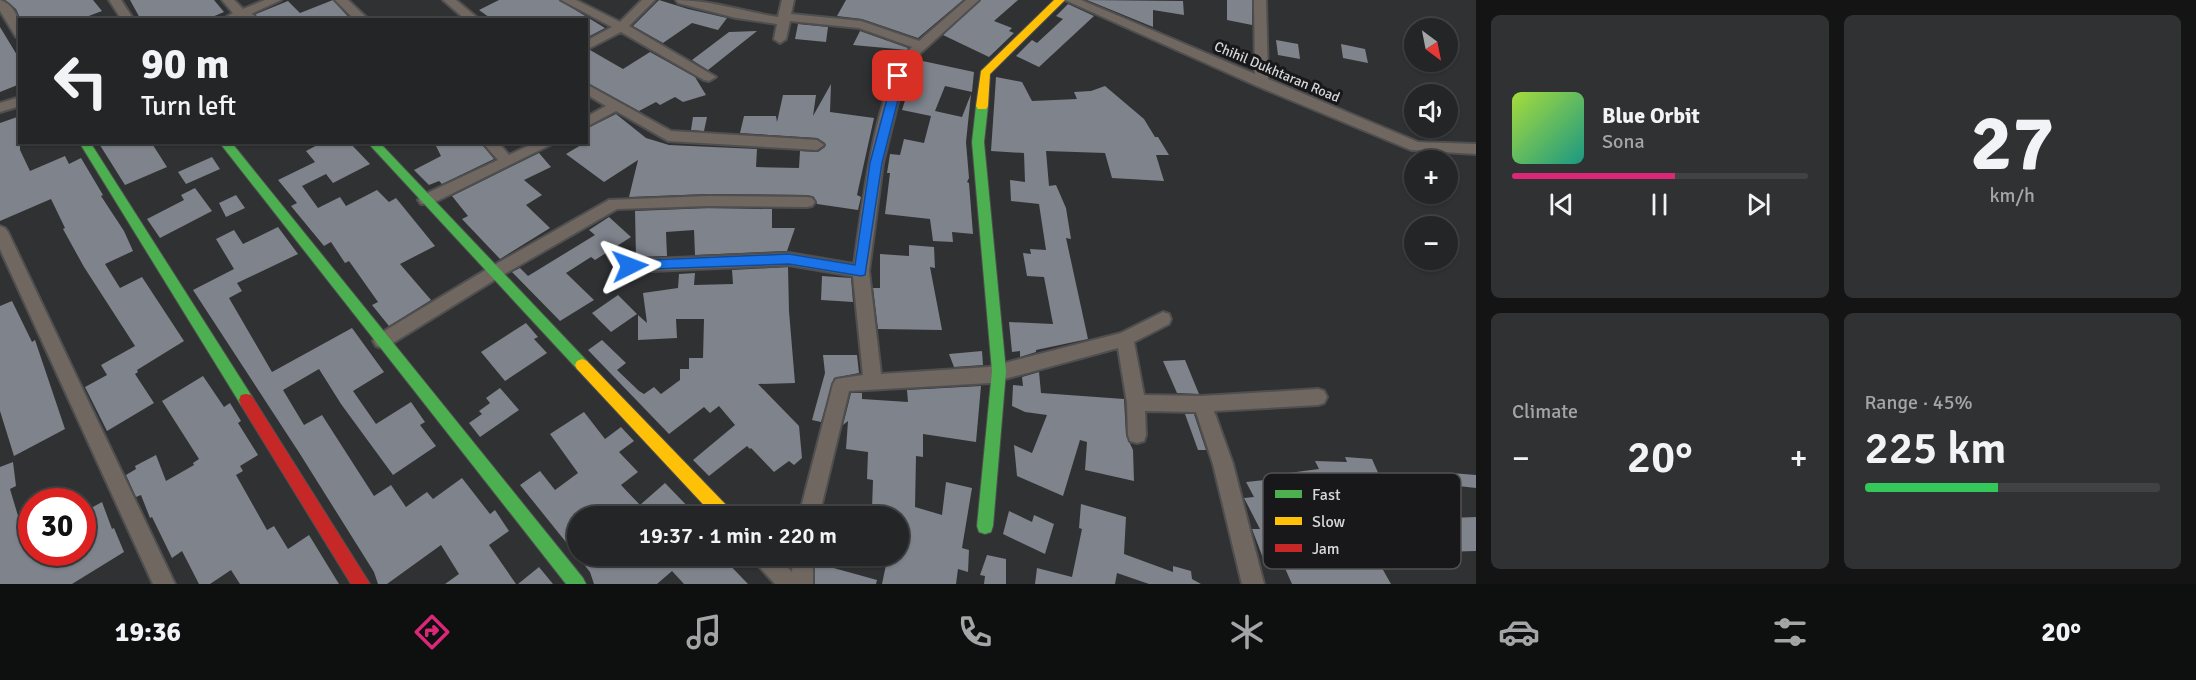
<!DOCTYPE html>
<html lang="en">
<head>
<meta charset="utf-8">
<style>
  body { margin:0; font-family:Signika,sans-serif; background:#303132; color:#f1f3f6; height:100vh; display:flex; flex-direction:column; font-size:22px; white-space:nowrap }
  * { box-sizing:border-box; margin:0 }
  p { font-size:20px; color:#a3a5a7 }
  .icon { flex:none; width:33px; height:33px; fill:none; stroke:currentColor; stroke-width:2; stroke-linecap:round; stroke-linejoin:round }
  .map { position:relative; flex:1; overflow:hidden }
  .details { display:flex; flex-direction:column; gap:15px; padding:15px; background:#141415; width:720px }
  .details>* { flex:none }
  .top-card { position:absolute; left:18px; top:18px; width:570px; height:126px; border-radius:0px; box-shadow:0 2px 4px #0004,0 0 0 2px #414243; background:#242526; color:#f1f3f6; overflow:hidden }
  .needle { width:39px; rotate:148deg }
  .controls { position:absolute; left:1404px; top:18px; display:grid; gap:12px }
  .controls a { display:grid; place-items:center; width:54px; height:54px; border-radius:50%; background:#242526; box-shadow:0 2px 4px #0004,0 0 0 2px #414243; font-size:30px }
  .speed { position:absolute; left:18px; top:488px; display:flex; gap:12px; font-size:30px; font-weight:700; text-align:center }
  .speed>* { display:grid; place-content:center; width:78px; height:78px; border-radius:50%; background:#242526; box-shadow:0 2px 4px #0004,0 0 0 2px #414243; line-height:1 }
  .speed .limit { border:9px solid #d22; background:#fff; color:#111 }
  .pin { position:absolute; display:grid; place-items:center; width:51px; height:51px; color:#fff; margin:-26px; border-radius:12px; box-shadow:0 3px 9px #0006 }
  .me { position:absolute; width:66px; margin:-33px; rotate:87deg; stroke-linejoin:round; filter:drop-shadow(0 0 4px #0008) }
  .turn { display:flex; align-items:center; gap:21px; height:126px; padding:0 24px; font-size:27px }
  .turn .icon { width:78px; height:78px; stroke-width:2.5 }
  .turn b { display:block; font-size:42px; line-height:51px }
  .big { font-size:45px; font-weight:600; line-height:1.1 }
  .details .tile { flex:1; display:flex; flex-direction:column; justify-content:center; gap:9px; min-width:0; padding:0 21px; border-radius:9px; background:#303132 }
  .details .dial { align-items:center; gap:0 }
  .dial b { font-size:78px; line-height:1 }
  .song { display:flex; align-items:center; gap:18px }
  .cover { width:72px; height:72px; border-radius:9px; background:linear-gradient(135deg,hsl(80 70% 55%),hsl(170 70% 35%)) }
  .played { height:6px; border-radius:3px; background:linear-gradient(90deg,#db2777 55%,#414243 55%) }
  .keys { display:flex; justify-content:space-around; direction:ltr }
  .heat { display:flex; justify-content:space-between; align-items:center; font-size:33px; direction:ltr }
  .charge { height:9px; border-radius:4px; background:linear-gradient(90deg,#34c759 45%,#414243 0) }
  .details .tiles { flex:1; display:grid; gap:15px; grid-template-columns:repeat(2,1fr) }
  .trip { position:absolute; left:567px; top:506px; width:342px; height:60px; border-radius:30px; background:#242526; box-shadow:0 2px 4px #0004,0 0 0 2px #414243; font-weight:600; line-height:60px; text-align:center }
  .dock { display:flex; height:96px; justify-content:space-around; align-items:center; background:#0e0f0f; color:#a3a5a7 }
  .dock .icon { width:42px; height:42px }
  .dock .on { color:#db2777 }
  .dock b { font-size:27px; color:#f1f3f6 }
  main { display:flex; flex:1; min-height:0 }
  .map>svg:first-child { display:block }
  .building { fill:#7e838c }
  .lines { fill:none; stroke-linecap:round; stroke-linejoin:round }
  .street-casing { stroke:#4f4f50; stroke-width:4 }
  .fast-casing { stroke:#4f4f50; stroke-width:2 }
  .slow-casing { stroke:#4f4f50; stroke-width:2 }
  .jam-casing { stroke:#4f4f50; stroke-width:2 }
  .street { fill:#706761; fill-rule:evenodd }
  .fast { fill:#4caf50; fill-rule:evenodd }
  .slow { fill:#ffc107; fill-rule:evenodd }
  .jam { fill:#c62828; fill-rule:evenodd }
  .route { fill:#1a73e8; stroke:#114b97; stroke-width:1.5 }
  .labels { text-anchor:middle; dominant-baseline:central; stroke-width:6; stroke-linejoin:round; paint-order:stroke }
  .far-street-label { font-size:14px; fill:#d6d7d9; stroke:#18181a }
  .key { fill:#18181a; stroke:#515153; stroke-width:1.5 }
  .key-label { font-size:16px; fill:#d6d7d9 }
</style>
</head>
<body>
<main>
<div class="map">
<svg width="1476" height="584" viewBox="0 0 1476 584">
  <rect width="100%" height="100%" fill="#303133"/>
  <!-- building -->
  <path class="building" d="M5 0H93L102 11 78 20H21L16 9Z
    M130 0H214L224 12 205 20H141Z
    M333 0 351 20H257L256 14 288 1 300 13Z
    M499 0H559L605 28 586 38V20H493L479 10Z
    M659 0 688 9 727 18 718 30 692 23 663 43 633 26Z
    M846 0H963L918 38 862 19 837 16Z
    M981 0H1018L994 21 1012 28 1009 31 1014 33 989 57 943 35Z
    M1087 0 1183 1 1184 15 1153 10V27Z
    M1227 0H1252V25L1227 20Z
    M1068 4 1094 16 1039 67 1016 56 1032 40 1037 43 1063 19 1056 16Z
    M798 24 828 27 826 42 795 39Z
    M0 27 20 60V84L0 92Z
    M757 31 708 70 692 60 729 32Z
    M860 31 908 48 907 50 853 45Z
    M1276 40 1298 44 1300 59 1278 55Z
    M1341 44 1365 49 1368 63 1343 58Z
    M590 50 623 69 650 52 695 77 706 95 683 102 675 97 660 105 656 102 639 111 586 82V52Z
    M918 60 974 72 972 92 945 86 935 111 962 117 971 94 966 142 969 178 967 182 969 183 973 234 952 232 953 242 933 241 930 219 885 214 890 173H887L890 154 900 155 904 139 924 143 931 116 902 110 913 75H917Z
    M996 77 1022 82 1032 101 1077 99 1074 92 1091 91 1105 86 1144 119 1155 137H1158L1169 155H1156L1164 181 1112 178 1105 153 1046 151 1049 186 1056 185 1066 208 1071 239 1066 238 1088 339 1036 350V352L1020 357V351L1012 352 1009 322 1053 324 1044 277 1027 276 1023 253 1031 254 1030 249 1046 250 1039 204 1011 201 1010 180 1025 182 1024 153 991 151Z
    M831 84 830 112 874 118 857 195 861 197 858 210 817 204 814 197 807 195 708 194 629 197 638 160 604 182 566 154 586 142V129L616 114 646 138 669 145 757 149 756 167 799 168 800 151 818 152 825 147V143L817 138 740 133 744 116H776L777 122 783 95H816L813 116Z
    M20 116V150L30 171 65 156 69 164 81 158 103 195 101 196 124 231 133 251 105 264 120 288 142 277 184 341 137 370 138 372 135 374 154 403 107 431 85 387 107 375 101 365 135 346 84 267 63 229 65 228 51 199 0 221V123Z
    M693 117H707L704 131 691 130Z
    M98 142H151L167 167 125 185Z
    M323 142H328L331 146 338 142H349L370 164 333 183 326 174 302 186 318 208 340 197 346 206 377 190 389 202 396 198 435 246 400 264 431 300 389 326 372 305 378 302 349 261 345 263 331 242 324 246 291 206 297 203 278 180 315 162 306 151Z
    M434 142H480L494 159 442 184 439 181 429 185 414 170 441 156Z
    M539 153 551 167 524 180 542 195 526 205 550 228 500 259 462 219 468 216 452 196Z
    M212 157 220 169 186 184 178 172Z
    M195 188 212 211 160 238 147 219 184 200 181 195Z
    M236 195 245 208 226 217 219 203Z
    M708 208 772 209V228H795L787 251 695 255 694 230 666 232 667 256 636 257 635 211Z
    M609 217 631 237 595 260 591 257 566 273 594 300 560 321 512 272 520 268 528 276 595 235 589 230Z
    M278 227 298 254 237 283 242 291 229 298 272 372 352 328 384 372 353 391 376 424 411 402 425 422 420 425 436 446 393 475 341 404 319 369 283 390 304 425 322 415 374 496 391 485 406 507 427 492 433 499 462 478 490 514 495 510 509 531 489 545 516 584H445L459 574 441 545 387 584H378L374 572 300 454 193 290 234 269 216 239 234 230 243 244Z
    M909 245 934 247 935 268 930 267 942 330 878 329 873 288H880V254L909 256Z
    M788 267 789 311 795 383 758 384 799 426 802 458 794 465 789 461 774 472 751 448 750 449 747 446 709 476 693 460 735 425 719 406 710 413 704 407 669 434 588 350 602 340 626 363 617 370 639 391 644 394 654 387 661 394 680 380V369H689V358H703L704 319H676L677 338 638 340V315L647 323 643 293 678 288 679 274 695 273 694 285 733 284 732 270Z
    M822 276 851 278 853 302 821 300Z
    M618 295 637 314 611 332 592 313Z
    M12 301 32 342 35 340 65 429 14 456 0 411V306Z
    M526 323 538 337 534 339 547 353 505 381 481 352Z
    M982 351 983 365 954 367 949 354Z
    M823 355H857L859 373 834 378 821 422 812 420 825 373Z
    M1185 360 1199 394 1177 393 1163 361Z
    M1039 372 1041 393 1124 399 1126 435 1133 450 1134 481 1085 470 1087 442 1080 440 1063 496 1017 476 1014 445 1032 453 1047 415 1025 412 1012 406 1013 385 1023 386 1022 377Z
    M203 376 224 407 230 403 241 421 238 423 258 455 240 466 243 471 236 475 267 530 274 526 288 549 309 535 339 584H240L231 570 210 584H199L182 551 172 558 152 517 150 518 141 495 136 497 126 475 136 469 135 466 156 455 166 481 194 465 193 463 199 459 162 401Z
    M981 386 976 442 923 434V457L916 456 915 507 942 515 946 482 972 488 962 548 969 550 968 572 958 569 956 584H882L888 555H898V516H875L876 509 872 508 873 480 867 479 868 452 846 449 848 421 843 425 851 393H862V399L908 402 907 390Z
    M500 388 519 410 480 437 469 423 482 414 479 411 490 403 486 398Z
    M584 412 605 439 621 427 634 441 619 452 638 472 621 485 640 505 665 483 697 516H578V555H720L748 584H684L672 571 657 584H594L590 572 520 485 540 471 555 490 578 473 550 434Z
    M1185 414H1194L1206 450H1198Z
    M1345 457 1372 459 1399 520 1476 517V551L1374 554 1391 584H1292L1284 566H1266L1252 529H1260L1244 498 1254 497 1246 482 1283 478 1281 474 1319 469 1315 461 1347 462Z
    M13 462 16 486 10 489 27 546 32 544V552H82V513L102 502 112 529 114 528 124 552 72 584H0V467Z
    M1451 473 1476 475V488L1458 486Z
    M1081 504 1126 517 1124 554 1173 572V566L1191 571 1192 579 1201 584H1149L1117 573 1115 584H1035L1037 568 1072 577 1082 529 1079 528Z
    M1009 511 1032 522 1034 515 1054 524 1045 554 1003 534Z
    M815 555H832L830 567 877 580 876 584H815Z
    M987 555 1006 559V584H984L985 576 980 575Z
    M539 567 553 584H518Z"/>
  <g class="lines">
    <defs>
      <path id="street" d="M0 0C17 6 20 22 20 38L16 37 0 11Z
        M109 0H121L134 20H122Z
        M222 0H234L243 9 265 0H281L251 14 254 15 255 20H222L233 13Z
        M335 0H348L369 20H355Z
        M443 0H456L480 20H466Z
        M561 0H576L620 22 642 0H655L629 26 716 77 709 81 704 80 621 32 586 50V41L612 27Z
        M676 0C710 0 745 12 778 17L782 0H794L791 14 861 21 919 41 966 0H979L916 57 909 66 901 90 883 163 869 271 881 374 989 367 1121 333 1163 312 1169 314 1171 319 1169 324 1134 342 1144 395 1202 396 1318 389 1324 391 1327 397 1324 403 1318 405 1214 411 1233 464 1264 584H1242L1213 464 1196 412 1145 411 1146 435 1144 441 1137 443 1130 441 1128 435 1127 403 1118 348 990 383 849 391 819 516H799L833 384 836 379 863 375 853 276 789 265 630 272 624 270 622 266 624 262 630 260 789 253 854 264C862 212 875 80 912 47L859 28 790 21 786 39 780 43 774 39 777 24 736 18 678 3Z
        M1065 0H1081L1255 74 1254 0H1266L1268 79 1418 142 1476 144V154L1411 150 1257 86Z
        M586 84 671 131 817 140 824 145 817 150 668 141 616 111 586 127V117L606 106 586 94Z
        M20 97V106L0 112V103Z
        M482 142H498L509 155 536 142H556L431 204H421L418 200 421 196 498 160Z
        M708 196 807 197 812 198 815 202 812 206 807 207 708 206 617 209 501 276 388 346 382 348 376 346 373 341 376 336 489 268 609 200Z
        M0 226 5 228 8 232 175 584H153L0 249Z
        M752 555H776L792 572 793 555H813V584H775L755 562Z"/>
      <path id="fast" d="M982 102 988 106 984 142 1006 371 993 526 991 532 985 534 979 532 977 526 992 371 972 142 976 106Z
        M79 142H90L251 395 253 400 251 405 246 406 241 405Z
        M219 142H231L583 578 586 584H566Z
        M367 142H379L587 361 589 365 587 369 582 371 577 369Z"/>
      <path id="slow" d="M1054 0H1065L990 74 988 106 986 109H978L976 106 981 71Z
        M582 359 587 361 731 510 733 516H714L577 369 575 365 577 361Z"/>
      <path id="jam" d="M246 394 251 395 370 584H351L241 405 239 400 241 395Z"/>
    </defs>
    <!-- street casing -->
    <use href="#street" class="street-casing"/>
    <!-- fast casing -->
    <use href="#fast" class="fast-casing"/>
    <!-- slow casing -->
    <use href="#slow" class="slow-casing"/>
    <!-- jam casing -->
    <use href="#jam" class="jam-casing"/>
    <!-- street -->
    <use href="#street" class="street"/>
    <!-- fast -->
    <use href="#fast" class="fast"/>
    <!-- slow -->
    <use href="#slow" class="slow"/>
    <!-- jam -->
    <use href="#jam" class="jam"/>
  </g>
  <!-- route -->
  <path class="route" d="M898 73 904 76 882 163 865 275 861 276 789 264 625 270 623 266 625 263 630 261 789 254 855 265 870 163 893 76Z"/>
  <g class="labels">
    <!-- far-street labels -->
    <g class="far-street-label">
      <text transform="translate(1277 72) rotate(23)">Chihil Dukhtaran Road</text>
    </g>
  </g>
  <!-- legend -->
  <rect x="1263" y="473" width="198" height="96" rx="9" class="key"/>
  <rect x="1275" y="490" width="27" height="8" fill="#4caf50"/>
  <rect x="1275" y="517" width="27" height="8" fill="#ffc107"/>
  <rect x="1275" y="544" width="27" height="8" fill="#c62828"/>
  <g class="key-label">
    <text x="1312" y="500">Fast</text>
    <text x="1312" y="527">Slow</text>
    <text x="1312" y="554">Jam</text>
  </g>
</svg>
<div class="controls">
<a><svg class="needle" viewBox="-14 -14 28 28"><path d="M0-13l5 13h-10z" fill="#e53935"/><path d="M0 13l5-13h-10z" fill="#a3a5a7"/></svg></a>
<a><svg class="icon" aria-label="sound" viewBox="0 0 24 24"><path d="M4 9h4l5-4v14l-5-4H4zM17 9q2 3 0 6"/></svg></a>
<a>+</a>
<a>−</a>
</div>
<div class="speed"><div class="limit">30</div></div>
<div class="pin" style="left:898px;top:76px;background:#d93025"><svg class="icon" aria-label="arrive" viewBox="0 0 24 24"><path d="M6 21V4h12l-3 4 3 4H6"/></svg></div>
<svg class="me" style="left:630px;top:266px" viewBox="-20 -20 40 40"><path d="M0-17L14 15 0 8-14 15z" fill="#1a73e8" stroke="#fff" stroke-width="4"/></svg>
<div class="trip">19:37 · 1 min · 220 m</div>
<div class="top-card">
<div class="turn"><svg class="icon" aria-label="left" viewBox="0 0 24 24"><path d="M17 20v-9H6M10 6l-5 5 5 5"/></svg><div><b>90 m</b>Turn left</div></div>
</div>
</div>
<section class="details">
<div class="tiles">
<div class="tile">
<div class="song"><i class="cover"></i><div><b>Blue Orbit</b><p>Sona</p></div></div>
<div class="played"></div>
<div class="keys"><svg class="icon" aria-label="previous" viewBox="0 0 24 24"><path d="M18 5L8 12l10 7zM5 5v14"/></svg><svg class="icon" aria-label="pause" viewBox="0 0 24 24"><path d="M8 5v14M16 5v14"/></svg><svg class="icon" aria-label="next" viewBox="0 0 24 24"><path d="M6 5l10 7-10 7zM19 5v14"/></svg></div>
</div>
<div class="tile dial"><b>27</b><p>km/h</p></div>
<div class="tile"><p>Climate</p>
<div class="heat"><a>−</a><b class="big">20°</b><a>+</a></div>
</div>
<div class="tile"><p>Range · 45%</p><b class="big">225 km</b><div class="charge"></div></div>
</div>
</section>
</main>
<nav class="dock">
<b>19:36</b>
<svg class="icon on" aria-label="directions" viewBox="0 0 24 24"><path d="M12 3l9 9-9 9-9-9zM9 14v-3h6M13 9l2 2-2 2"/></svg>
<svg class="icon" aria-label="music" viewBox="0 0 24 24"><path d="M9 18V5l10-2v13"/><circle cx="6" cy="18" r="3"/><circle cx="16" cy="16" r="3"/></svg>
<svg class="icon" aria-label="phone" viewBox="0 0 24 24"><path d="M5 4h4l2 5-3 2q2 4 5 5l2-3 5 2v4C11 20 4 13 5 4z"/></svg>
<svg class="icon" aria-label="climate" viewBox="0 0 24 24"><path d="M12 3v18M4 7l16 10M4 17L20 7"/></svg>
<svg class="icon" aria-label="car" viewBox="0 0 24 24"><path d="M5 17H2v-5l4-1 3-4h7l3 4 3 1v5h-3M9 17h6M6 11h13"/><circle cx="7" cy="17" r="2"/><circle cx="17" cy="17" r="2"/></svg>
<svg class="icon" aria-label="filters" viewBox="0 0 24 24"><path d="M4 7h16M4 17h16"/><circle cx="9" cy="7" r="2"/><circle cx="15" cy="17" r="2"/></svg>
<b>20°</b>
</nav>
</body>
</html>
